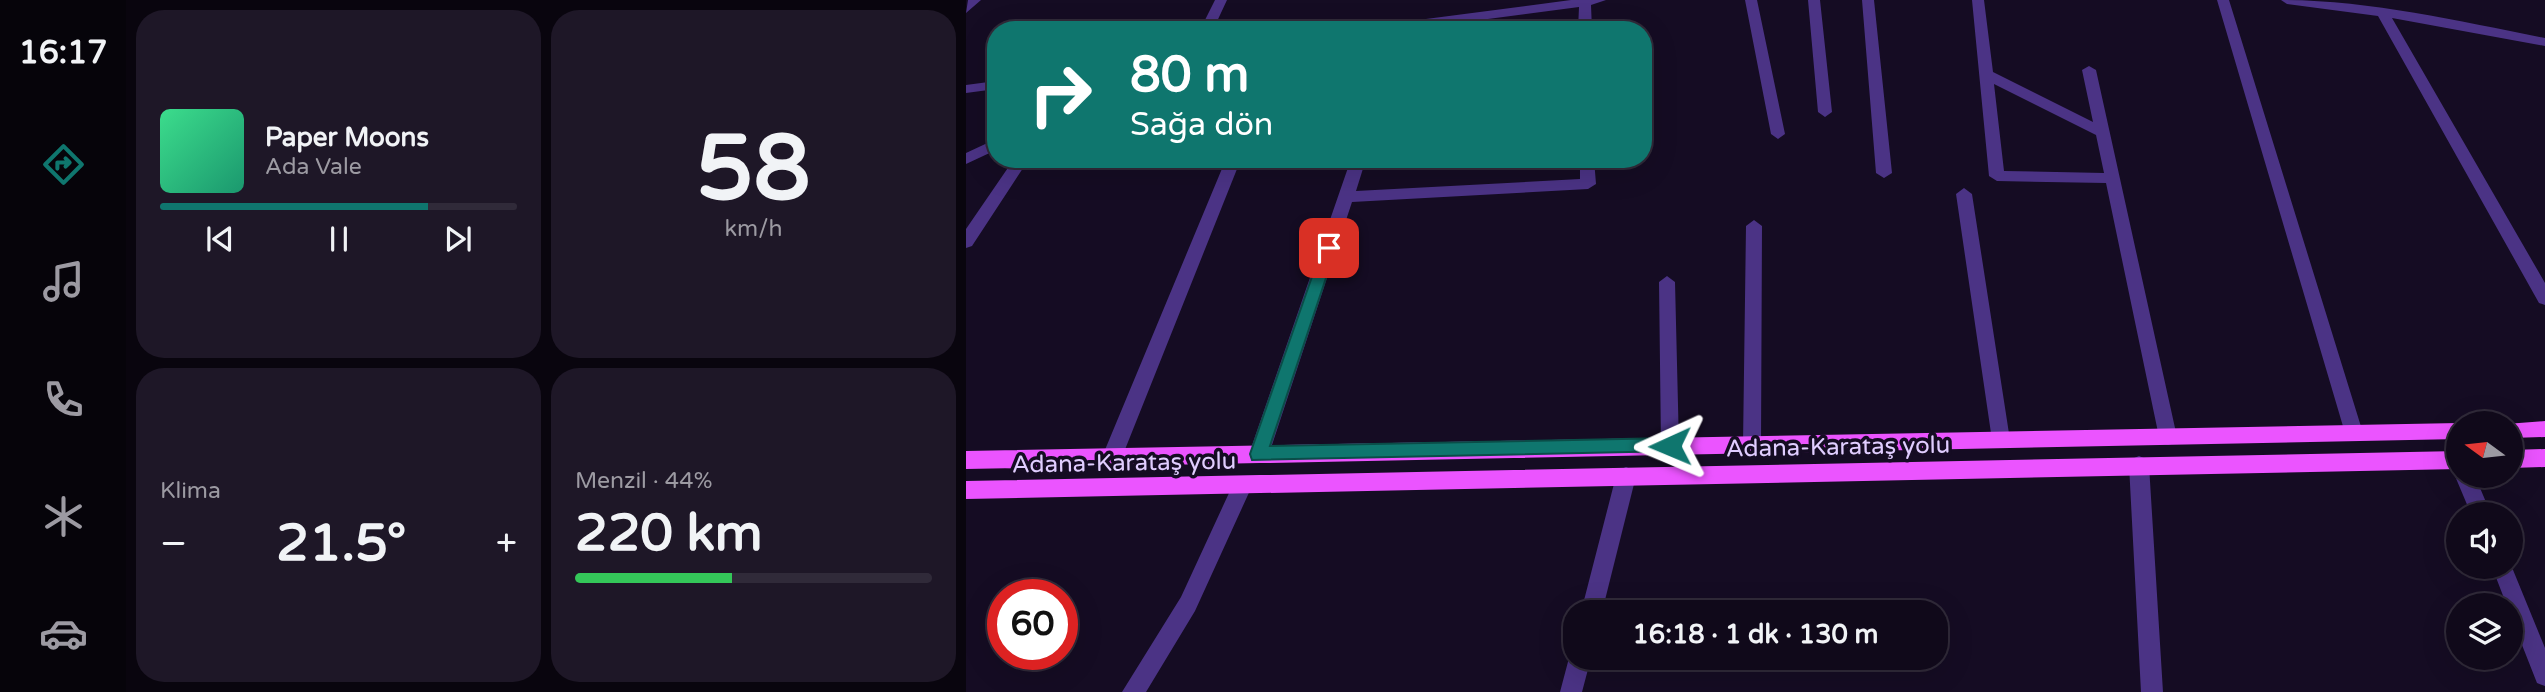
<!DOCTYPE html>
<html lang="tr">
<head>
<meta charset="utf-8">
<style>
  body { margin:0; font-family:"Varela Round",sans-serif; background:#1e1727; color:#f1f3f6; height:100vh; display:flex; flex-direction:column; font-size:26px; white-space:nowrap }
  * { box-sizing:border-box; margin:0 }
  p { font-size:23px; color:#9c9aa2 }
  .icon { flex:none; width:38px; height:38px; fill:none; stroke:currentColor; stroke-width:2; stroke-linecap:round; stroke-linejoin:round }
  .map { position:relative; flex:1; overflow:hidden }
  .sheet { display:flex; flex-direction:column; gap:10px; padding:10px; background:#09050e; width:840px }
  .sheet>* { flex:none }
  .banner { position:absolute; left:21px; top:21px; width:665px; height:147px; border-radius:28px; box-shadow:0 7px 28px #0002,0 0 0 2px #302a39; background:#0f766e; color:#fff; overflow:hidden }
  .needle { width:46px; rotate:285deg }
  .controls { position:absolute; left:1480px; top:411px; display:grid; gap:14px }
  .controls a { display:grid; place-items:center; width:77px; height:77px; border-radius:50%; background:#10091a; box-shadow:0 7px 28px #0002,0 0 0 2px #302a39; font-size:35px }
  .speed { position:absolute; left:21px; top:579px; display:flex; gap:14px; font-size:35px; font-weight:700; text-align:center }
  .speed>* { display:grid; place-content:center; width:91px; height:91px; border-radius:50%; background:#10091a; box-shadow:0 7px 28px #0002,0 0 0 2px #302a39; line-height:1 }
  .speed .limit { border:10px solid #d22; background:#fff; color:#111 }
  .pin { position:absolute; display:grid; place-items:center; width:60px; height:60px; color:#fff; margin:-30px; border-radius:14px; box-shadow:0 4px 10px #0006 }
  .me { position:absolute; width:77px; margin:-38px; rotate:269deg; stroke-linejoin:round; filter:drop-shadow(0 0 5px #0008) }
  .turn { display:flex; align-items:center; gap:24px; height:147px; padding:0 28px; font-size:32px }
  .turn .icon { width:91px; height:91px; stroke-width:2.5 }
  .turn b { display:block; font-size:49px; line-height:60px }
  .big { font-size:52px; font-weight:700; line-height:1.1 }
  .sheet .card { flex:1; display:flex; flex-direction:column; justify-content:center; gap:10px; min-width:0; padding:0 24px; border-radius:28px; background:#1e1727 }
  .sheet .dial { align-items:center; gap:0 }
  .dial b { font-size:91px; line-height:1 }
  .song { display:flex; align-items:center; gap:21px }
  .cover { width:84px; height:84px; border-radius:10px; background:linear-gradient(135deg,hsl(150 70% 55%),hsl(160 70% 35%)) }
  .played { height:7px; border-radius:4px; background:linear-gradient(90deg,#0f766e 75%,#302a39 75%) }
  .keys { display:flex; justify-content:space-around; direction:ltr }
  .heat { display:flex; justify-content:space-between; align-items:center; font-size:38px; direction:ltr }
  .charge { height:10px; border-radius:5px; background:linear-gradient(90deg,#34c759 44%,#302a39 0) }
  .sheet .tiles { flex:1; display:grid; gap:10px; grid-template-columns:repeat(2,1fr) }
  .trip { position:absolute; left:597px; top:600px; width:385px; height:70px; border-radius:28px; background:#10091a; box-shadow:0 7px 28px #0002,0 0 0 2px #302a39; font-weight:700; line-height:70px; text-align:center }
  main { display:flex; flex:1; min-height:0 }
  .tabs { display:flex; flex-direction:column; width:126px; justify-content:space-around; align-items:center; background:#06040a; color:#9c9aa2 }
  .tabs .icon { width:49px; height:49px }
  .tabs .active { color:#0f766e }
  .tabs b { font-size:32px; color:#f1f3f6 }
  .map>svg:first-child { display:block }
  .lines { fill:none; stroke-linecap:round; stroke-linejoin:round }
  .street { fill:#4b3385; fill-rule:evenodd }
  .primary { fill:#eb54ff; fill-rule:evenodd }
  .route { fill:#0f766e; stroke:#0a4d48; stroke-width:2 }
  .labels { text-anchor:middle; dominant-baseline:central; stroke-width:7; stroke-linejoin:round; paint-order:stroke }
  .street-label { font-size:24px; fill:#e0cdff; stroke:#150c23 }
</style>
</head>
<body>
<main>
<nav class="tabs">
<b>16:17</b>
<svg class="icon active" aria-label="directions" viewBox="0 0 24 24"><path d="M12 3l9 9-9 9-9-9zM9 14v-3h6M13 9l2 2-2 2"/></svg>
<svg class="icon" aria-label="music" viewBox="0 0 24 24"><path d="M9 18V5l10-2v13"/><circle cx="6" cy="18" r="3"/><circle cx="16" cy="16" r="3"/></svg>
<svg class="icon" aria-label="phone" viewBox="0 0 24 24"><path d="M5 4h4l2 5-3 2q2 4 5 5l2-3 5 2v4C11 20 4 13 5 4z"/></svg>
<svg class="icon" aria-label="climate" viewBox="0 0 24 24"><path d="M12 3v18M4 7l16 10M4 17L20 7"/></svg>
<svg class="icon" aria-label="car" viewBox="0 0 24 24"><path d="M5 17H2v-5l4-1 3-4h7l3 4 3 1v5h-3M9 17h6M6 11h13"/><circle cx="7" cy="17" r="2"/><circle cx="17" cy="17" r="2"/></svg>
</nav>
<section class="sheet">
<div class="tiles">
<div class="card">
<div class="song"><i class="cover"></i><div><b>Paper Moons</b><p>Ada Vale</p></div></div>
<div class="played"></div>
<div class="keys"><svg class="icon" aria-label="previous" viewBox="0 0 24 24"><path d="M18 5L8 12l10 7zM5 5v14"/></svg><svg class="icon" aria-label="pause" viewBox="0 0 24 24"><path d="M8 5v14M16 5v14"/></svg><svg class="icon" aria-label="next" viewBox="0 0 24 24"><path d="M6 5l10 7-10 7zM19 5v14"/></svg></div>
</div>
<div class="card dial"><b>58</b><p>km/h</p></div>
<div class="card"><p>Klima</p>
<div class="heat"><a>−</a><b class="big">21.5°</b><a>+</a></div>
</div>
<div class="card"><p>Menzil · 44%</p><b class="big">220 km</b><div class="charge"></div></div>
</div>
</section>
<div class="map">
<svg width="1579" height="692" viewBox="0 0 1579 692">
  <rect width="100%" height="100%" fill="#150c23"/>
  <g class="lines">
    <!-- street -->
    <path class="street" d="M2 0H15L0 13Z
      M249 0H261L247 30H234Z
      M605 0H640L625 5 626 30H612L613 7 438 30H400L406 26Z
      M779 0H791L819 134 812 139 805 134Z
      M842 0H854L866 112 859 117 852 112Z
      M896 0H908L926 173 918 178 910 173Z
      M1006 0H1018L1027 72 1127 122 1116 70 1123 66 1130 70 1211 437 1209 443 1202 445 1195 443 1193 437 1140 183 1031 181 1023 176ZM1028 84 1130 135 1138 173 1038 171Z
      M1251 0H1263L1397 433 1395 439 1388 441 1381 439 1379 433Z
      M1315 0C1403 0 1492 21 1579 38V46L1426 18 1579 283V305L1573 303 1412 16 1321 4Z
      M30 81V89L0 93V85Z
      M30 139V150L0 164V153Z
      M48 159H63L6 246 0 248V229Z
      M260 159H275L156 457 153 463 146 466 139 463 136 457Z
      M385 159H400L390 191 614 179V159H628L630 184 622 189 386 202 303 454 300 460 293 462 286 460 283 454Z
      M998 188 1006 194 1044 440 1042 446 1035 448 1028 446 1026 440 990 194Z
      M788 220 796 226 795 445 793 451 786 453 779 451 777 445 780 226Z
      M701 276 709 282 713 446 711 452 704 454 697 452 695 446 693 282Z
      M1173 456 1180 459 1183 465 1197 692H1175L1163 465 1166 459Z
      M660 467 667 470 670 476 636 612H615L650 476 653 470Z
      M1492 470 1493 476H1509L1525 514H1505L1489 476Z
      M276 477 283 480 286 486 229 611 180 692H156L215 597 269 480Z
      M1545 565 1579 648V686L1571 683 1545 617V606H1541L1526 567H1545Z
      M609 649V658H625L616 692H594L603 658Z"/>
    <!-- primary -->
    <path class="primary" d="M1579 421V437L1545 438V424H1540Z
      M1493 423V439L0 469V451Z
      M1579 449V467L1545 468V450Z
      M1493 451V469L0 499V481Z"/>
  </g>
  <!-- route -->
  <path class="route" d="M363 243 370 248 304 446 704 438 713 446 710 451 286 460 284 454 356 248Z"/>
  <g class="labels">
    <!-- street labels -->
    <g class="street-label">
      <text transform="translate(872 447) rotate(-1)">Adana-Karataş yolu</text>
      <text transform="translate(158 463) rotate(-1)">Adana-Karataş yolu</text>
    </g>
  </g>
</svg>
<div class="controls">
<a><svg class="needle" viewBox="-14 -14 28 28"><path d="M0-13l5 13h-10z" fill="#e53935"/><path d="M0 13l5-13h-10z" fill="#9c9aa2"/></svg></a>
<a><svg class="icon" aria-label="sound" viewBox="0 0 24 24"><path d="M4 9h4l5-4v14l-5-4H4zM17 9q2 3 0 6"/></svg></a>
<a><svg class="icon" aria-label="layers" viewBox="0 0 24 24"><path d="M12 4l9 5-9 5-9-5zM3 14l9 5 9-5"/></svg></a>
</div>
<div class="speed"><div class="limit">60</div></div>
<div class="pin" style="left:363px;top:248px;background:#d93025"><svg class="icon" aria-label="arrive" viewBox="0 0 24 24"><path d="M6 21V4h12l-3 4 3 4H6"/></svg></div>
<svg class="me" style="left:704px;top:446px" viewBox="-20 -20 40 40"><path d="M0-17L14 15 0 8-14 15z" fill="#0f766e" stroke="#fff" stroke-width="4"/></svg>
<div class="trip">16:18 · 1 dk · 130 m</div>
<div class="banner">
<div class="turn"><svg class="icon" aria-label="right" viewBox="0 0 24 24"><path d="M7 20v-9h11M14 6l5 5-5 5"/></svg><div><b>80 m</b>Sağa dön</div></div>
</div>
</div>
</main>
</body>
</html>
